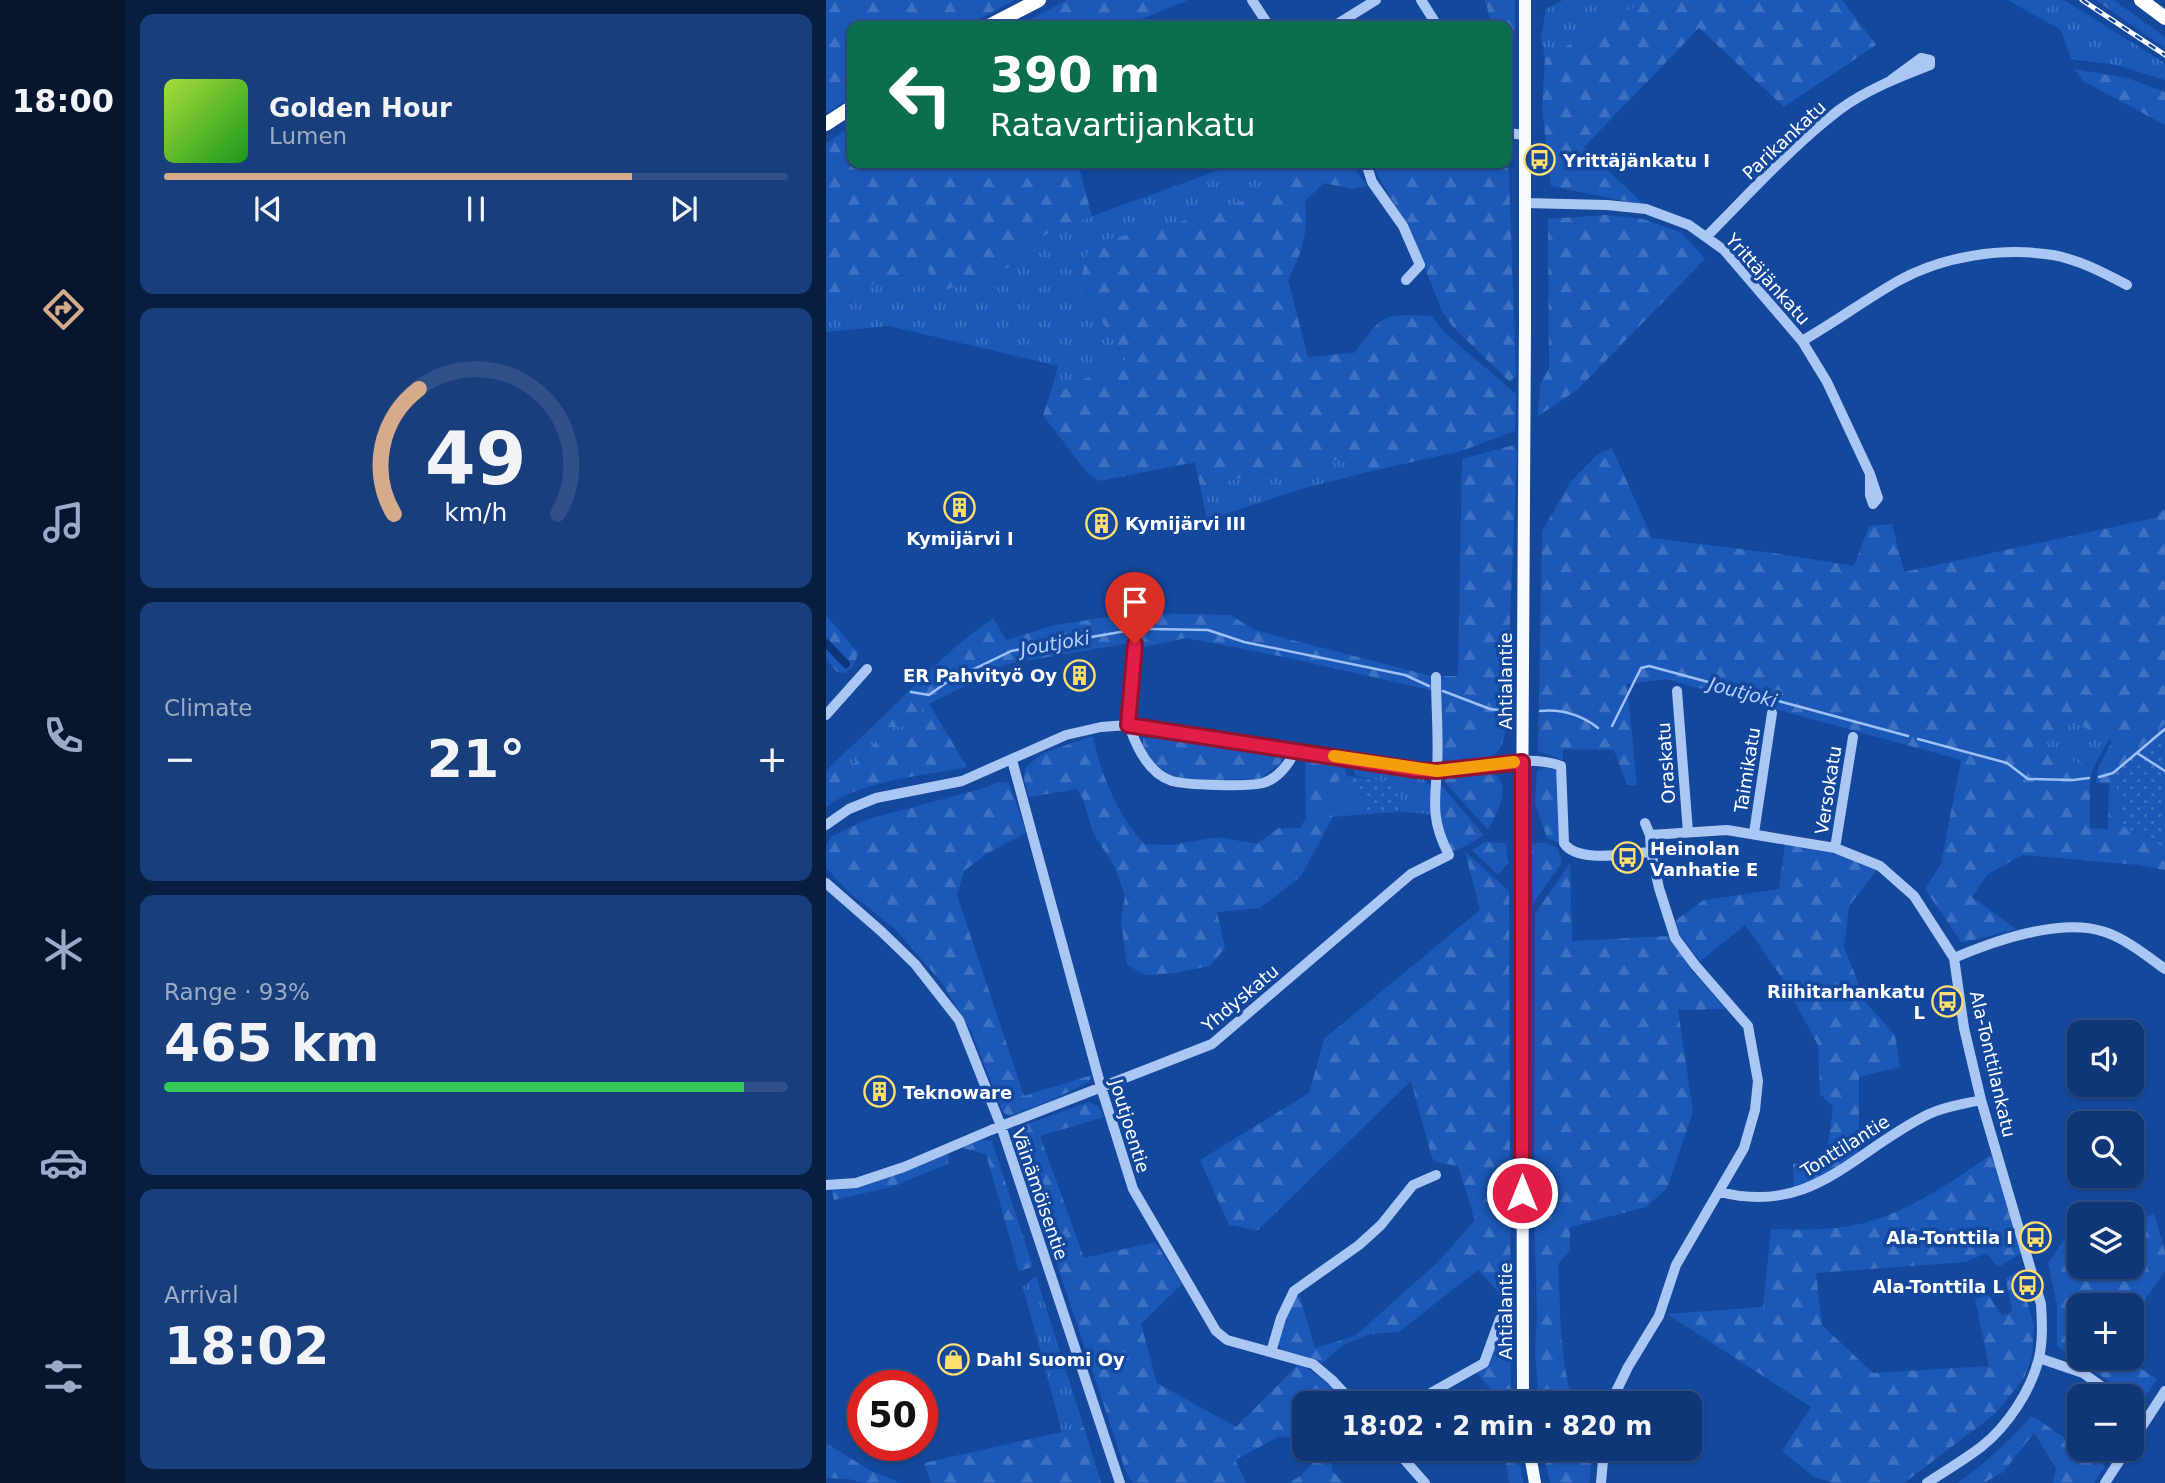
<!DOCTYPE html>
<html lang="en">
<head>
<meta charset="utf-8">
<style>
  body { margin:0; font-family:"DejaVu Sans",sans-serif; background:#183e7b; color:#f1f3f6; height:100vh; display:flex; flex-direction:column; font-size:26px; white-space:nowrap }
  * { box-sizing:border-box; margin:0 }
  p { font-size:23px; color:#9babc5 }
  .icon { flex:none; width:38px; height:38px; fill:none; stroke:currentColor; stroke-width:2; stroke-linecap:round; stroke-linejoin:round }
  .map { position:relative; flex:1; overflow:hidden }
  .panel { display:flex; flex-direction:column; gap:14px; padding:14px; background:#081e41; width:700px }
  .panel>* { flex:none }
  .hud { position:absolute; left:21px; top:21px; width:665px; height:147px; border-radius:14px; box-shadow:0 2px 5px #0004,0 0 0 2px #2f5088; background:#0b6e4f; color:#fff; overflow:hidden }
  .controls { position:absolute; left:1241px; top:1020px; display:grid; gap:14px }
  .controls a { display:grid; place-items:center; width:77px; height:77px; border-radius:14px; background:#0f3676; box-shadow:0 2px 5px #0004,0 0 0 2px #2f5088; font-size:35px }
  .speed { position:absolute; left:21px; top:1370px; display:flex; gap:14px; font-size:35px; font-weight:700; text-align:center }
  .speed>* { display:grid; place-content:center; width:91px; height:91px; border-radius:50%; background:#0f3676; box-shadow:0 2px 5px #0004,0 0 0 2px #2f5088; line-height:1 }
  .speed .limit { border:10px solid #d22; background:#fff; color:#111 }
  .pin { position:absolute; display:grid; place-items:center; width:60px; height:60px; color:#fff; margin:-72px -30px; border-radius:50% 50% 50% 0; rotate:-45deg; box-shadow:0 0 7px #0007 }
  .pin .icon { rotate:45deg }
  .me { position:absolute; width:77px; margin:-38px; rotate:0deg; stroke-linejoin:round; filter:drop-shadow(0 0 5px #0008) }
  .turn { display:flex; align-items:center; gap:24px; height:147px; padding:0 28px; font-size:32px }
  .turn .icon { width:91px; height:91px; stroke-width:2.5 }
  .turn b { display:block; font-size:49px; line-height:60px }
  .big { font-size:52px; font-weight:600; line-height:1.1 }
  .panel .tile { flex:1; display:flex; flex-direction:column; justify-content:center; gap:10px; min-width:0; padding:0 24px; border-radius:14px; background:#183e7b }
  .panel .dial { align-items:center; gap:0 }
  .dial svg { height:182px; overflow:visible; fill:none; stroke:#2f5088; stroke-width:7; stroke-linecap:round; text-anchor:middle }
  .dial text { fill:#f1f3f6; stroke:none }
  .song { display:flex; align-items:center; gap:21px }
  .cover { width:84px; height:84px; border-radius:10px; background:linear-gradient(135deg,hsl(80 70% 55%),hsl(120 70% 35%)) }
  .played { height:7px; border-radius:4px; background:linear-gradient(90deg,#d6ab8b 75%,#2f5088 75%) }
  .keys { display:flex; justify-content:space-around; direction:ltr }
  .heat { display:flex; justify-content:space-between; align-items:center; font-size:38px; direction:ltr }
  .charge { height:10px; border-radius:5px; background:linear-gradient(90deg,#34c759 93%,#2f5088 0) }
  .trip { position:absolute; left:466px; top:1391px; width:410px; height:70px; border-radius:14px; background:#0f3676; box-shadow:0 2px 5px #0004,0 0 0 2px #2f5088; font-weight:600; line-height:70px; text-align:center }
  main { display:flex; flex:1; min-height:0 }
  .tabs { display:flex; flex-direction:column; width:126px; justify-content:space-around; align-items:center; background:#06162f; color:#9babc5 }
  .tabs .icon { width:49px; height:49px }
  .tabs .active { color:#d6ab8b }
  .tabs b { font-size:32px; color:#f1f3f6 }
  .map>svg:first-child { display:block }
  .grass { fill:url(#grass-tufts) }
  .forest { fill:url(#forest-firs); fill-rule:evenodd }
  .park { fill:url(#park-dots) }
  .pitch { fill:#1c58b7 }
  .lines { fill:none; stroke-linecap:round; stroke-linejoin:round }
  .stream { stroke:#9dc1f6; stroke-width:2.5 }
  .canal { stroke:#0c357a; stroke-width:8 }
  .minor { stroke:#aac7f4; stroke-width:10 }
  .major { stroke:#f7faff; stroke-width:12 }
  .highway { stroke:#fff; stroke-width:14 }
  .rail-casing { stroke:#fff; stroke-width:5 }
  .rail { stroke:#14489d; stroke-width:2.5; stroke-dasharray:8; stroke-linecap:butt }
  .route-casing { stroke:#92132f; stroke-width:18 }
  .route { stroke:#e11d48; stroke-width:12 }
  .slow { stroke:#f59e0b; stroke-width:12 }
  .labels { text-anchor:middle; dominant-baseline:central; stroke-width:7; stroke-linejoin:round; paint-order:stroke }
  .street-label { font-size:18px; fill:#fff; stroke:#14489d }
  .poi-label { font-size:18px; font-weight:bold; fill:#fff; stroke:#14489d; text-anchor:start }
  .water-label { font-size:19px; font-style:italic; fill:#b7d2fa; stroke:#14489d }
</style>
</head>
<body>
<main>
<nav class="tabs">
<b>18:00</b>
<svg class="icon active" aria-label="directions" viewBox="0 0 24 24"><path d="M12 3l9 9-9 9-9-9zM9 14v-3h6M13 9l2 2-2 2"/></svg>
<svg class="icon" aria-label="music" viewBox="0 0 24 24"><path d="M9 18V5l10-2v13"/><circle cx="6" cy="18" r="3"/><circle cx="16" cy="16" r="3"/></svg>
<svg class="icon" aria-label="phone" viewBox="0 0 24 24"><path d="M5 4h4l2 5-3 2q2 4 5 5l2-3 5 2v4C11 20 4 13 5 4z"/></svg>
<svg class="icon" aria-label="climate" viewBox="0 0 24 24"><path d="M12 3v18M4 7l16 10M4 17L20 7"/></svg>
<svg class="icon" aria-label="car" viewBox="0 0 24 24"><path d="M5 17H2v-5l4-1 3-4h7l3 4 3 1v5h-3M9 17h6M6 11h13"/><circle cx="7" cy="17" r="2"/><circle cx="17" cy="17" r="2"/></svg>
<svg class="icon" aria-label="filters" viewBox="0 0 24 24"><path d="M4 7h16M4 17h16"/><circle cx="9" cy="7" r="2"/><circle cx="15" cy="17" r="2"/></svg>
</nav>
<section class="panel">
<div class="tile">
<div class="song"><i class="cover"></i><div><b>Golden Hour</b><p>Lumen</p></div></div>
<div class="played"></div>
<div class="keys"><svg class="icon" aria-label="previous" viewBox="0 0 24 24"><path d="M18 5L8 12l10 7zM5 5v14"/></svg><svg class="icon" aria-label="pause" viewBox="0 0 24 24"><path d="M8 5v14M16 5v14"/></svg><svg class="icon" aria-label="next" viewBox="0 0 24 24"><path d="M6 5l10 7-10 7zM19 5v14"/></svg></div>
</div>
<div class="tile dial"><svg viewBox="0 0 100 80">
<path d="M14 69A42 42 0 1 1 86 69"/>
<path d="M14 69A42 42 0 0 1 25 14" stroke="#d6ab8b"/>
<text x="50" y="56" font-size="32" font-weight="700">49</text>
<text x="50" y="72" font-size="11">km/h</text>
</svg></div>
<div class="tile"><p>Climate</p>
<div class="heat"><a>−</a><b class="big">21°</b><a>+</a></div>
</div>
<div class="tile"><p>Range · 93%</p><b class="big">465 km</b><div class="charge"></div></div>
<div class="tile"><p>Arrival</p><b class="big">18:02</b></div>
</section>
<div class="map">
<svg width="1339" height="1483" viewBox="0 0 1339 1483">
  <defs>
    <pattern id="grass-tufts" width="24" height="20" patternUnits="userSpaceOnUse" patternTransform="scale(1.75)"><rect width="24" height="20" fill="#1c58b7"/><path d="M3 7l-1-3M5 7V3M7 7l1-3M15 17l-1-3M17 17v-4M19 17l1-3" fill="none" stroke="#3e71c2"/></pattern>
    <pattern id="forest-firs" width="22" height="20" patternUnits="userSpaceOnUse" patternTransform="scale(1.75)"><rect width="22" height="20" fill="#1c58b7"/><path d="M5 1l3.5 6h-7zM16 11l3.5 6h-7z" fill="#3e71c2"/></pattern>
    <pattern id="park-dots" width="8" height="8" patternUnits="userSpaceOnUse" patternTransform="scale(1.75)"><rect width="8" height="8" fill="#1c58b7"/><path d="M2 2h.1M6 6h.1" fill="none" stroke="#3e71c2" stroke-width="1.8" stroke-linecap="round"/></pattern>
  </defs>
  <rect width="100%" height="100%" fill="#14489d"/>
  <!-- grass -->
  <path class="grass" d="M737 0H820L719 58 715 38 720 9Z
    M1182 0H1238L1339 63V80L1290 65 1245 59 1235 30Z
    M413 163H490L429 196 373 217 264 244 253 285 300 360 224 395 232 366 63 326 0 332V299L102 268 113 291 193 264 199 243 266 216Z
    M516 459 542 472 475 489 381 520 374 486Z
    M103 704 108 712 86 734 53 739 22 769 12 759 46 727H75Z
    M680 718C678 761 669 756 631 764Z
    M1247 722 1283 739 1267 768 1205 747Z
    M526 767 596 778 606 787 604 814 574 812 571 784 530 776Z
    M210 1276 258 1427 236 1432 197 1287Z"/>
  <!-- forest -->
  <path class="forest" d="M0 0H189L140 26H26V96L0 114Z
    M241 0H362L298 26H192Z
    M659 0H689V32L682 72 681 26H666Z
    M820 0H1016L1050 45 958 107 873 28 758 147 818 205 725 186 716 109 719 58Z
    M1270 0H1288L1339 37V48Z
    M1248 69 1301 78 1339 92V125L1257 81Z
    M26 126V163H252L266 216 199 243 193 264 113 292 101 268 0 299V143Z
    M490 163H525L541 186 527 189 498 183 479 201C483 231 476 253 462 280L482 357 528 353C559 312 555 314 606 316L619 333 690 394 689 431 635 451 542 472 516 459 374 486 369 462 274 481 262 474 217 415 224 395 300 360 253 285 264 244 373 217 429 196Z
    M547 163H680L683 171 690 376 684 382 627 327 616 311 584 231 548 169Z
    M780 215 817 219 856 233 879 259 751 390 712 416 714 385 723 368 722 219Z
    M688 445 691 453 680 718 631 764 620 763 614 755V676H632L636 459Z
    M786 448 826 538 961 555 1028 566 1043 526 1066 524 1078 572 1329 518 1339 508V724L1288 773 1298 827 1339 845V870L1313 865 1196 855 1161 875 1146 897 1190 929 1136 943 1099 889 1115 864 1135 760 840 679 801 684 811 785H801L788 750 737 749V760L712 751 716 531 745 481 772 454ZM1247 722 1286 741 1272 768 1270 783H1283L1282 829 1264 828V783L1267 768 1206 747Z
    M319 613 405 615 428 630 605 676V690L448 655 360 638 314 648Z
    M299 614 305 620 304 643 181 664 103 704 75 727H46C85 690 122 649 167 618L180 640 229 625Z
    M0 615 32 653 28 665 19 673 11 672 0 659Z
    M108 712 141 767C97 776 36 780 0 807V771L12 759 22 769 53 739 86 734Z
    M267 736C275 776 291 814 318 844L346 845 391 837 431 844 453 828H474L480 818 479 759 518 766 521 776 500 788 503 812 507 817 475 876 434 908 391 912 399 948 384 966 348 973 320 975 301 965 295 920 299 896 288 865 267 833 257 799 251 789 203 797 198 779 199 768 217 753Z
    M317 738C361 738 415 744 457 757L455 763 434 779 377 780 345 776 328 765 317 746Z
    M719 767 727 769 733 776 735 844 721 838 709 803 711 771Z
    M665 772C688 783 671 815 662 830L618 781 623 775Z
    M171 782 183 783 200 833 160 854 138 871 131 895 198 1096 266 1075 263 1082 226 1100 183 1116 177 1112 144 1029 116 983 71 931 22 891 0 868V846L6 836 39 820 162 787Z
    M614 784 658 835 640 846 624 852 611 815Z
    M659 842 680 843 682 862 672 875 646 850Z
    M719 842 732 849 736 862 707 904 706 844Z
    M959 843 1023 857 1051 870 1023 906 1018 947 1040 1003 1069 1035 1074 1067 1033 1077V1154L1003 1173 968 1188 967 1164 1000 1162 1007 1107 994 1094 992 1045 954 975 919 925 874 961 855 936 849 921 878 900 953 889Z
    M639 852 683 891 685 1403H675L650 1371 664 1363 660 1357 676 1312 675 1295 652 1270 573 1332 544 1334 517 1345 496 1363 456 1351 452 1343 458 1318 472 1291 489 1348 529 1336 612 1262 649 1220 632 1166 610 1162 606 1158 585 1081 432 1230 403 1225 374 1160 483 1093 498 1039 654 910Z
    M744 863 746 941 844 936 866 971 900 1009 852 1010 867 1112 841 1188 820 1207 744 1227V1251L732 1264C734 1300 734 1371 748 1401L755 1403H713L709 1351 711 1313 708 1221 709 914Z
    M263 1102 273 1107 278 1117 214 1136 258 1258 329 1242 356 1284 315 1324 331 1383 410 1427 472 1365C493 1372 506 1388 521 1403L478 1404V1441L454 1436 409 1460 420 1483H307L300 1472 192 1146 193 1127Z
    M156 1140 166 1141 207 1267 193 1271 160 1154 136 1148Z
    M123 1153 122 1164 65 1187 8 1200 5 1188 80 1170Z
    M1166 1154 1196 1253 1172 1267 1160 1253 1140 1262 990 1273 996 1325 1047 1373 1163 1366 1149 1299 1161 1293 1176 1316 1186 1312 1180 1279 1192 1271 1208 1325 1206 1356 1198 1378 1170 1413 1078 1483H1007L988 1477 956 1451 985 1407 841 1314 937 1307 945 1229C980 1230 1015 1231 1048 1220 1090 1207 1130 1179 1166 1154Z
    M1328 1214 1339 1251V1271L1306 1318V1306H1253V1358H1299L1331 1379 1315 1403 1231 1346V1306L1222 1263 1253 1218V1267H1306V1220Z
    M1205 1417 1211 1419 1279 1466 1268 1483H1227L1230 1468 1208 1433 1177 1472 1158 1483H1131C1160 1464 1181 1442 1205 1417Z
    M258 1427 275 1483H105L98 1463Z
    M0 1443 45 1471 75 1483H37L23 1479 0 1478Z
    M499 1449H505L506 1470 517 1483H463L476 1475Z
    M678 1449H692L697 1483H683Z
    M716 1449H767L763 1483H724Z"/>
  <!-- park -->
  <path class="park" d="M1339 724V847L1298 827 1288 773Z
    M521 776 571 783 574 812 540 814 539 798Z"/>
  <!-- pitch -->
  <path class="pitch" d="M521 776 539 798 540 814 507 817 503 813 500 788Z"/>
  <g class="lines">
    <!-- stream -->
    <path class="stream" d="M325 629 382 630 418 642 579 675 603 686
      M617 691 664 709 681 711
      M85 692 103 695 121 682 185 651 300 631
      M714 711C736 709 754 714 772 728
      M786 726 815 668 823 666 1082 736
      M1092 739 1181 763 1202 779 1247 780 1263 778
      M1311 753 1339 771
      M1273 777 1287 773 1339 729"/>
    <!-- canal -->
    <path class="canal" d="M0 643 20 664"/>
    <!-- minor -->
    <path class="minor" d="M426 0 443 26
      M595 0 609 22
      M508 26 550 0
      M681 133 699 135
      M540 163 546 182 577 226 594 265 580 280
      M699 203 781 205 820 209 863 225 898 250 976 341 1001 382 1044 474V495L1047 504 1052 498 1044 474
      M881 236C924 193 965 147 1013 110 1040 90 1073 77 1104 65V60L1095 58 1065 80
      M976 341C1009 322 1039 300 1072 281 1117 256 1176 247 1227 255 1254 260 1278 273 1301 285
      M312 616C310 638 298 711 304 728 311 748 323 774 346 781 361 785 421 787 437 783 451 779 465 763 469 749
      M851 691 862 832
      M0 715 41 669
      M186 760 275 1087 307 1189 390 1331 401 1340 487 1364 506 1380 528 1404
      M0 825 23 809 50 798 136 781 240 735 275 727 302 725 591 770C634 773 698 751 735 766L738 843C751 864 802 853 825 852
      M928 833 946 713
      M824 835 901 830 1009 848 1054 866 1088 896 1128 958 1138 1028 1155 1100 1215 1304C1216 1322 1217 1340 1213 1358 1205 1390 1182 1426 1155 1447 1138 1460 1119 1471 1101 1483
      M1009 848 1027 737
      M0 883 56 932 89 964 133 1020 175 1126 294 1483
      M1128 958C1168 941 1236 917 1279 932 1300 939 1321 956 1339 969
      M0 1185 30 1183 78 1167 165 1130 386 1044 585 874 623 855C606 823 608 805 611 770 613 740 610 708 610 677
      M894 1192C988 1216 1028 1150 1103 1114 1120 1106 1138 1104 1155 1100
      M445 1352 455 1318 468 1291 533 1245 555 1225 587 1185 610 1175
      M1213 1358 1257 1373 1289 1396
      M585 1404 658 1363 674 1319
      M784 1404 802 1367 833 1316 850 1265 918 1148 929 1110 932 1081 922 1026 869 965 849 938 833 888 825 852 824 835 819 823
      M1306 1409 1320 1419
      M1306 1442 1339 1391
      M569 1449 599 1483
      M775 1483 778 1449
      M1279 1483 1301 1449"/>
    <!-- major -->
    <path class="major" d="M697 1404 696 834 699 326V0
      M703 1449 709 1483"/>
    <!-- highway -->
    <path class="highway" d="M1315 0 1339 18
      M163 26 213 0
      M0 124 26 107"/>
    <defs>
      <path id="rail" d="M1256 0 1339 55"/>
    </defs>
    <!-- rail casing -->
    <use href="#rail" class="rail-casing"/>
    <!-- rail -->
    <use href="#rail" class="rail"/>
  </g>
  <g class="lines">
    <defs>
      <path id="route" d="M309 644 302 725 591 770 611 771 696 762V1193"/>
    </defs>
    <!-- route casing -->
    <use href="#route" class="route-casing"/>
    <!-- route -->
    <use href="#route" class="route"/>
    <!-- slow -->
    <path class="slow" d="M508 756 611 771 688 762"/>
  </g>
  <!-- icons -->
  <defs>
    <symbol id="bus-ring" viewBox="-11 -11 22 22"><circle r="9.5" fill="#14489d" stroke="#ffde6d" stroke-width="1.5"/><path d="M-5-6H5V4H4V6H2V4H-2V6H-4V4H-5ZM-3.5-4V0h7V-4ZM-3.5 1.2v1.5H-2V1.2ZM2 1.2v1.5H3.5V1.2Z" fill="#ffde6d"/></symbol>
    <symbol id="building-ring" viewBox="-11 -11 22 22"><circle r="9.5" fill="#14489d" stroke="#ffde6d" stroke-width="1.5"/><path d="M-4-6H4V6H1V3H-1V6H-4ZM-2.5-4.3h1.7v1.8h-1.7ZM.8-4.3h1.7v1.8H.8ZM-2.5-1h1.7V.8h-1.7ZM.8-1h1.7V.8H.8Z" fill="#ffde6d"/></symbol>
    <symbol id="shop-ring" viewBox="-11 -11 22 22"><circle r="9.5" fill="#14489d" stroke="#ffde6d" stroke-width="1.5"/><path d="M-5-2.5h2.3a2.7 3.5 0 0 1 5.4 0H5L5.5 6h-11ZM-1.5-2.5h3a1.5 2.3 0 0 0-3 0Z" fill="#ffde6d"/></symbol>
  </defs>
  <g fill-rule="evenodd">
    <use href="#bus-ring" x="696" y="142" width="35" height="35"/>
    <use href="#building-ring" x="116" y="490" width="35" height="35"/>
    <use href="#building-ring" x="258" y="506" width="35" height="35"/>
    <use href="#building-ring" x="236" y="658" width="35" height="35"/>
    <use href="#bus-ring" x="784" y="840" width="35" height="35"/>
    <use href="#bus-ring" x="1104" y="984" width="35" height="35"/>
    <use href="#building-ring" x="36" y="1074" width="35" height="35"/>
    <use href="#bus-ring" x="1192" y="1220" width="35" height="35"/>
    <use href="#bus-ring" x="1184" y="1268" width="35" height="35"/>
    <use href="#shop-ring" x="110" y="1342" width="35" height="35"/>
  </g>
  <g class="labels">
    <!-- street labels -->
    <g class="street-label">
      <text transform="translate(958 140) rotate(-43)">Parikankatu</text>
      <text transform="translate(942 279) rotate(48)">Yrittäjänkatu</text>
      <text transform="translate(679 681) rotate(-90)">Ahtialantie</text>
      <text transform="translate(840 763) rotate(-94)">Oraskatu</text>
      <text transform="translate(921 770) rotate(-81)">Taimikatu</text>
      <text transform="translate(1002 790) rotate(-81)">Versokatu</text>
      <text transform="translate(414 998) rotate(-40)">Yhdyskatu</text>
      <text transform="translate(1167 1064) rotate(77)">Ala-Tonttilankatu</text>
      <text transform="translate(304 1126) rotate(73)">Joutjoentie</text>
      <text transform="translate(1019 1146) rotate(-32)">Tonttilantie</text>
      <text transform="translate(214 1194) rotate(71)">Väinämöisentie</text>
      <text transform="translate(679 1311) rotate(-90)">Ahtialantie</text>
    </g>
    <!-- poi labels -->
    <g class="poi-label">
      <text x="737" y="160">Yrittäjänkatu I</text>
      <text x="299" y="523">Kymijärvi III</text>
      <text x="134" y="538" text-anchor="middle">Kymijärvi I</text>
      <text x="231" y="675" text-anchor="end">ER Pahvityö Oy</text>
      <text x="824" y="848">Heinolan<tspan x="824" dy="21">Vanhatie E</tspan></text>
      <text x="1099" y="991" text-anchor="end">Riihitarhankatu<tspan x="1099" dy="21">L</tspan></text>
      <text x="77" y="1092">Teknoware</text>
      <text x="1187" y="1237" text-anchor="end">Ala-Tonttila I</text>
      <text x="1178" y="1286" text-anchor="end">Ala-Tonttila L</text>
      <text x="150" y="1359">Dahl Suomi Oy</text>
    </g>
    <!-- water labels -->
    <g class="water-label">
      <text transform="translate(229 643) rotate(-10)">Joutjoki</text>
      <text transform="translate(917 692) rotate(15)">Joutjoki</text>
    </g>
  </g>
</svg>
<div class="controls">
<a><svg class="icon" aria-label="sound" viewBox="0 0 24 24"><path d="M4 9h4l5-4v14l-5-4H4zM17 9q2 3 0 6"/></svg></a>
<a><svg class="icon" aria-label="search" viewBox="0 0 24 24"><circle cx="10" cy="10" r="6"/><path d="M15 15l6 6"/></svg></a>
<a><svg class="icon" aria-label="layers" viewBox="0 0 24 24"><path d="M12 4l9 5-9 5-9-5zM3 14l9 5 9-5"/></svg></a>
<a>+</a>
<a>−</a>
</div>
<div class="speed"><div class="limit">50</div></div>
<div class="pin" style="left:309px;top:644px;background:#d93025"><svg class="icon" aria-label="arrive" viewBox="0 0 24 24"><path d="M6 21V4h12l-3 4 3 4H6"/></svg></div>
<svg class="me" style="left:696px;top:1193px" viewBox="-20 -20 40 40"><circle r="17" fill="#e11d48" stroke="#fff" stroke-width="3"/><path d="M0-11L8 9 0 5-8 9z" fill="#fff"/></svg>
<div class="trip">18:02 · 2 min · 820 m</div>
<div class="hud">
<div class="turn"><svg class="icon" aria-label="left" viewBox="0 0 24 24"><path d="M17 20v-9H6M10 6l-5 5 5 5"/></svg><div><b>390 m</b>Ratavartijankatu</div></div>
</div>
</div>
</main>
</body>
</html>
